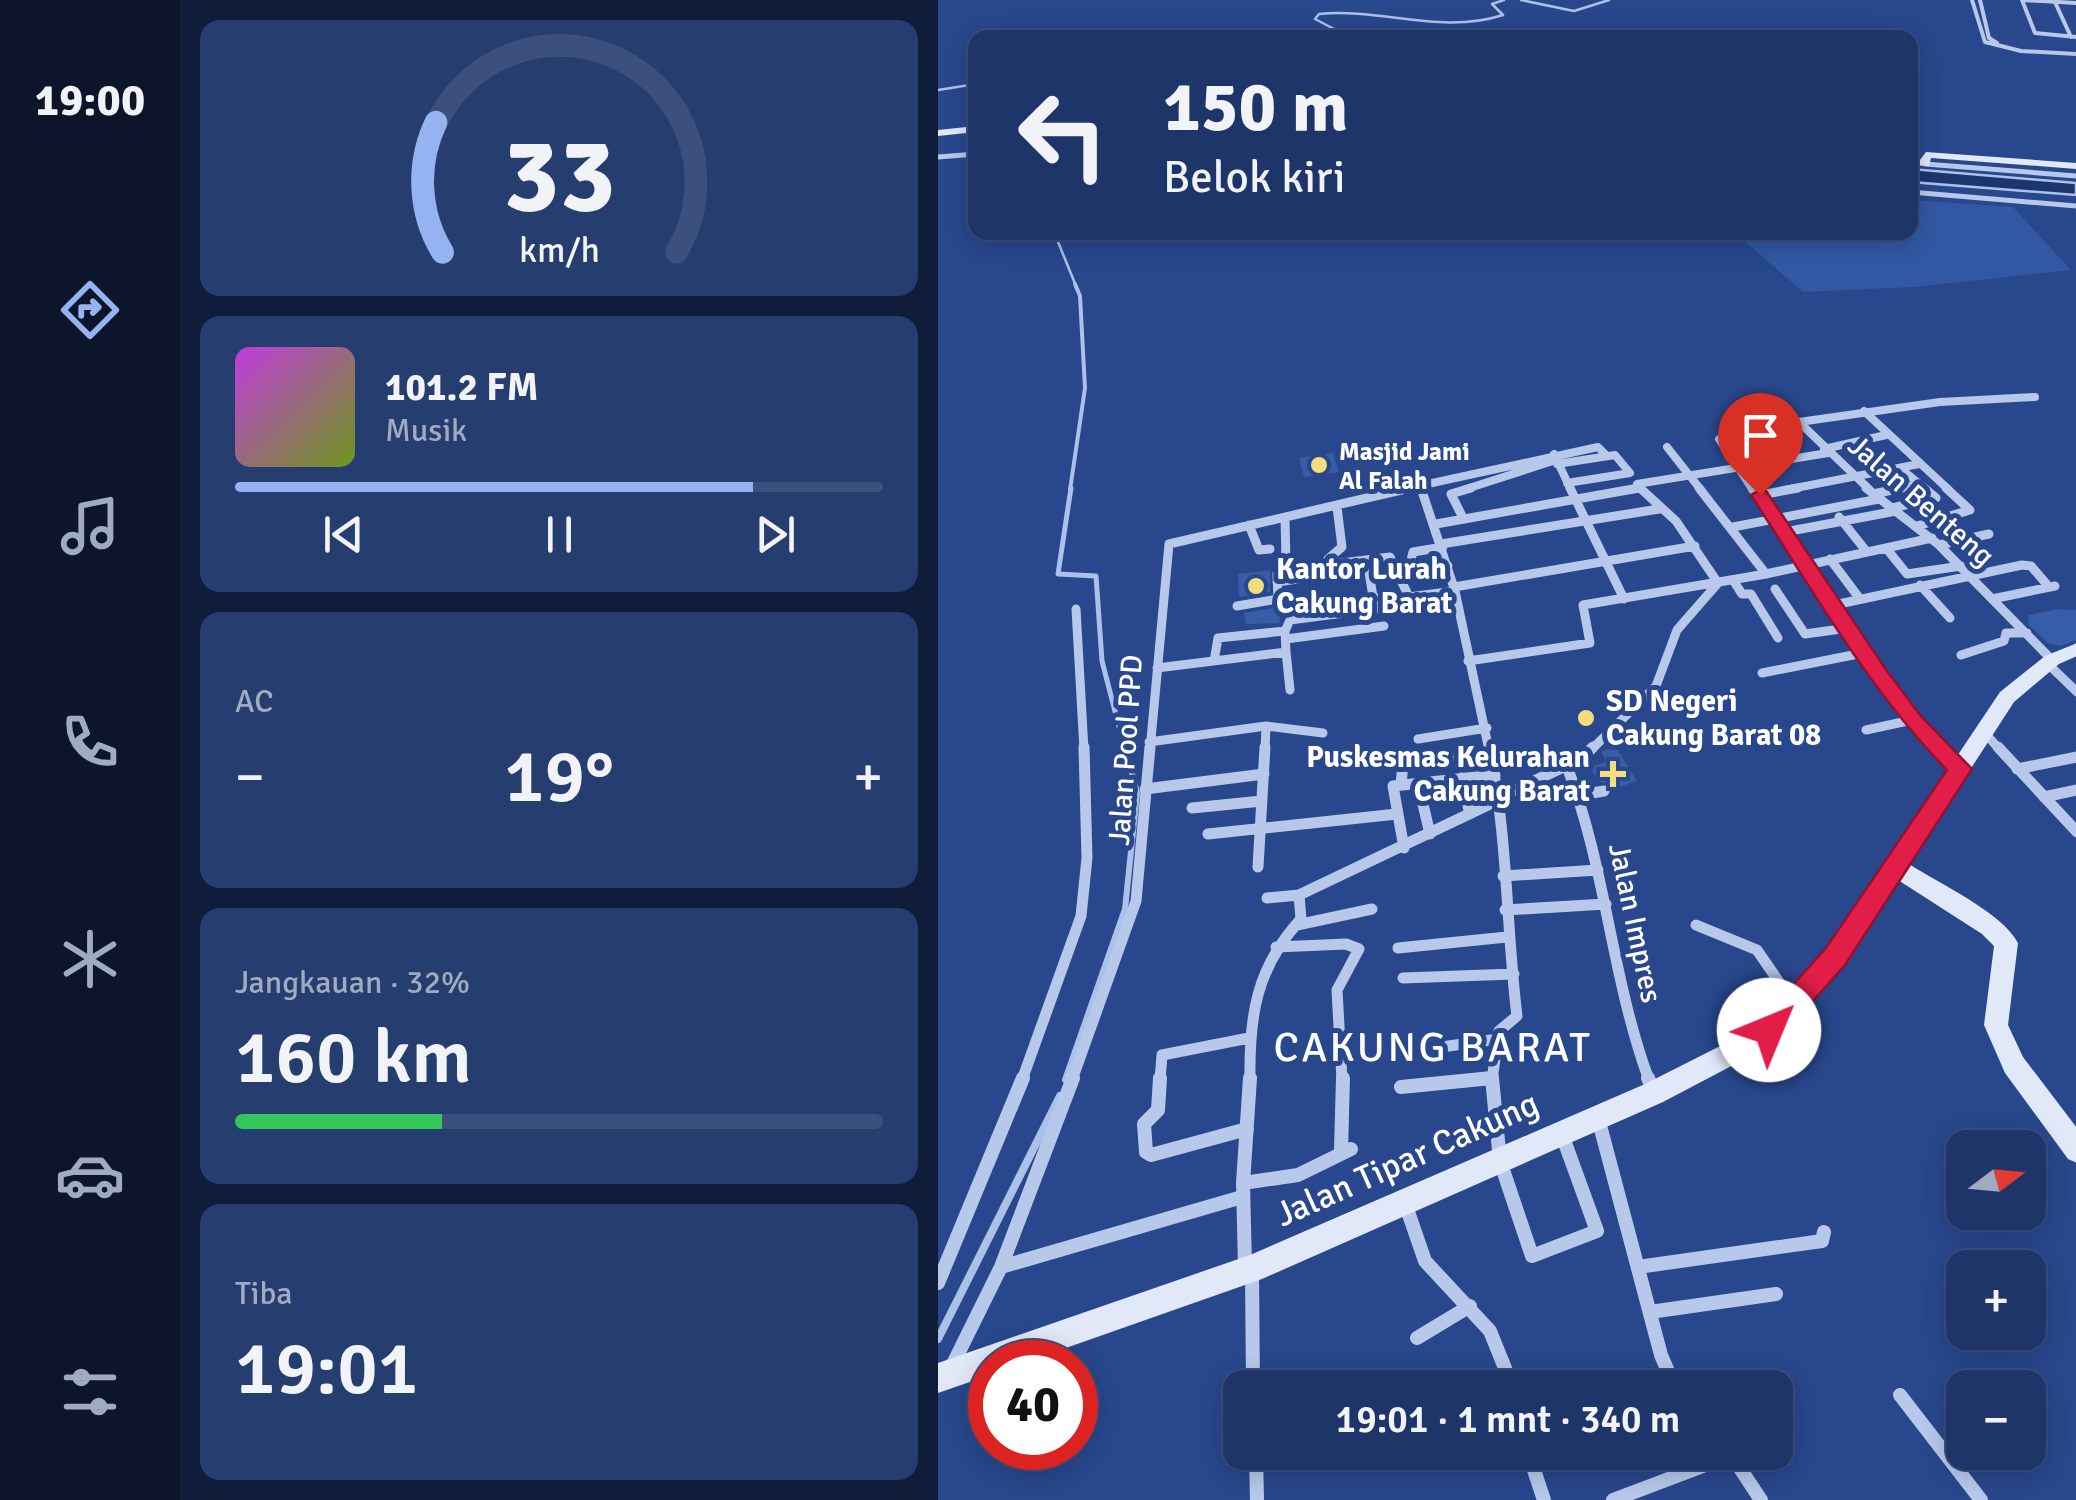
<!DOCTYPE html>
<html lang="id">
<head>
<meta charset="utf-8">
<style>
  body { margin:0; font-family:Signika,sans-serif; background:#263d6f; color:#f1f3f6; height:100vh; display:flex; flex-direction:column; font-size:38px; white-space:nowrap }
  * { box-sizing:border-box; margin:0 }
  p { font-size:32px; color:#a1abc0 }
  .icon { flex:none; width:55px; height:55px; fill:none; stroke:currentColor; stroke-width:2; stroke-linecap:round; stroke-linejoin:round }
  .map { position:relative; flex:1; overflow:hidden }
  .details { display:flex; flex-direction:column; gap:20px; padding:20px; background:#101d3a; width:758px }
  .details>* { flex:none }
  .top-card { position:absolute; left:30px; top:30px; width:950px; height:210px; border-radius:20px; box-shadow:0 5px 25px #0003,0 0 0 2px #3c507d; background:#1e3569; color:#f1f3f6; overflow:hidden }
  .needle { width:65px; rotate:74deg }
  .tools { position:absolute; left:1008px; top:1130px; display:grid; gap:20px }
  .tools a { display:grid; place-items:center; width:100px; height:100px; border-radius:20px; background:#1e3569; box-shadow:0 5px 25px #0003,0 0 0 2px #3c507d; font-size:50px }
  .speed { position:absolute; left:30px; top:1340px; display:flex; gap:20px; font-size:50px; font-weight:700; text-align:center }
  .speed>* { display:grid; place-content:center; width:130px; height:130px; border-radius:50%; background:#1e3569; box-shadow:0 5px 25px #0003,0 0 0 2px #3c507d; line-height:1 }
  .speed .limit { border:15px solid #d22; background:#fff; color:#111 }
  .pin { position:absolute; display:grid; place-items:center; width:85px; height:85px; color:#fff; margin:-102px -42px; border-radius:50% 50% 50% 0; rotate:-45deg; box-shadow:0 0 10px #0007 }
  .pin .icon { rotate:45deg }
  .me { position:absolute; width:110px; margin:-55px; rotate:45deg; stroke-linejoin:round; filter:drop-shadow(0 0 8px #0008) }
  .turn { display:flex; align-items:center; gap:35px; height:210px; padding:0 30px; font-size:45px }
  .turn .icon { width:130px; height:130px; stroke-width:2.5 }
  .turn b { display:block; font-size:70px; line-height:85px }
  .big { font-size:75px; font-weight:600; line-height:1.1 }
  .details .card { flex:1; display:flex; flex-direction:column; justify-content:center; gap:15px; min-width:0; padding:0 35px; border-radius:20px; background:#263d6f }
  .details .dial { align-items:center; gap:0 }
  .dial svg { height:260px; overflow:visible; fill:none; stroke:#3c507d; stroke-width:7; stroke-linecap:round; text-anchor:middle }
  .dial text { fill:#f1f3f6; stroke:none }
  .song { display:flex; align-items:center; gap:30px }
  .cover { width:120px; height:120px; border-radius:15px; background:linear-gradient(135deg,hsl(290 70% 55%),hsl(80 70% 35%)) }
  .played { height:10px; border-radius:5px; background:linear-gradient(90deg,#95b2f1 80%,#3c507d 80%) }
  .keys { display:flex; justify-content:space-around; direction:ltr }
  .heat { display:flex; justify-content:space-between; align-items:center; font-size:55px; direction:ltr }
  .charge { height:15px; border-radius:8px; background:linear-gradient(90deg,#34c759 32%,#3c507d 0) }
  .trip { position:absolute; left:285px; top:1370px; width:570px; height:100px; border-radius:20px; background:#1e3569; box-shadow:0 5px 25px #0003,0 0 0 2px #3c507d; font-weight:600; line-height:100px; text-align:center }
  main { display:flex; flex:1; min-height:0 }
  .tabs { display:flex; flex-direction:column; width:180px; justify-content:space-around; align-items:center; background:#0c152a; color:#a1abc0 }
  .tabs .icon { width:70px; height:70px }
  .tabs .current { color:#95b2f1 }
  .tabs b { font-size:45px; color:#f1f3f6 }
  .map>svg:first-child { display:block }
  .green { fill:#3258a3 }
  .water { fill:#1c356c; stroke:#abc1ea; stroke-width:2.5 }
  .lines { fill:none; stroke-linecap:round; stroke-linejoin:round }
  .stream-far4 { stroke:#abc1ea; stroke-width:2.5 }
  .stream-far3 { stroke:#abc1ea; stroke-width:4 }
  .stream-far2 { stroke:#abc1ea; stroke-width:5 }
  .stream-far1 { stroke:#abc1ea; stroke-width:6 }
  .stream { stroke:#abc1ea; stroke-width:8 }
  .building { fill:#385da8 }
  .street-far5 { stroke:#b7c8ea; stroke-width:4 }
  .street-far4 { stroke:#b7c8ea; stroke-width:5 }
  .street-far3 { stroke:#b7c8ea; stroke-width:8 }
  .street-far2 { stroke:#b7c8ea; stroke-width:9 }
  .street-far1 { stroke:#b7c8ea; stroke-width:11 }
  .street { stroke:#b7c8ea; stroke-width:14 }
  .secondary { fill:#e1e8f8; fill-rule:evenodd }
  .route { fill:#e11d48; stroke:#92132f; stroke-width:2.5 }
  .poi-dot { fill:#f2de7d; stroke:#28478c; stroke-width:4 }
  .labels { text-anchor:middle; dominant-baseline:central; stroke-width:10; stroke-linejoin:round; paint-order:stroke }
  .far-poi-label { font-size:25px; font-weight:bold; fill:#fff; stroke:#28478c; text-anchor:start }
  .street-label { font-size:30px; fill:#fff; stroke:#28478c }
  .poi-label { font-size:30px; font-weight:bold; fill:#fff; stroke:#28478c; text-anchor:start }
  .near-street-label { font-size:35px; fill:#fff; stroke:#28478c }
  .near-quarter-label { font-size:42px; letter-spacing:2.5px; fill:#fff; stroke:#28478c }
</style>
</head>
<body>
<main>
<nav class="tabs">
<b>19:00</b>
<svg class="icon current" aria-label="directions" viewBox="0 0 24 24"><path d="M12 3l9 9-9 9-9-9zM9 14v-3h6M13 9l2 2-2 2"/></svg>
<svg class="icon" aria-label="music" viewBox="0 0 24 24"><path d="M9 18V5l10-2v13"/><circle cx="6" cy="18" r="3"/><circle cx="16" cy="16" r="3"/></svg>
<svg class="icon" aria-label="phone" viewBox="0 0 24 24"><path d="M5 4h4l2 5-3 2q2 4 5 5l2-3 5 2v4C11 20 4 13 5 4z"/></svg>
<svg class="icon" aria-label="climate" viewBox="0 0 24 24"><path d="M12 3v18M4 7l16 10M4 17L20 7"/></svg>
<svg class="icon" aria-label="car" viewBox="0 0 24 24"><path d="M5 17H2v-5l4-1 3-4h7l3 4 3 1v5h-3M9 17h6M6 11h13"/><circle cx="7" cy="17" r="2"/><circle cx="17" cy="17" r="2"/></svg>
<svg class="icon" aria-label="filters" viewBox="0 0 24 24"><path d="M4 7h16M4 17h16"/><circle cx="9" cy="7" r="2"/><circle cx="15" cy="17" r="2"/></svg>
</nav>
<section class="details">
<div class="card dial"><svg viewBox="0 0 100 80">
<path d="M14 69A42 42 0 1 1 86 69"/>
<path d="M14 69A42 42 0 0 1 12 29" stroke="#95b2f1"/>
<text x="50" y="56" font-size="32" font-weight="700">33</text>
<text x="50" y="72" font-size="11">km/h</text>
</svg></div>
<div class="card">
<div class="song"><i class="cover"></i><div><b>101.2 FM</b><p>Musik</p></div></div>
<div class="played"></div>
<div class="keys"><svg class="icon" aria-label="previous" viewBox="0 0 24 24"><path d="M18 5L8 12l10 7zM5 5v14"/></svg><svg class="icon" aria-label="pause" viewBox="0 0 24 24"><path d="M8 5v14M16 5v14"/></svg><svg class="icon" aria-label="next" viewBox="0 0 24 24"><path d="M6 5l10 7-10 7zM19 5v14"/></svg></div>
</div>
<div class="card"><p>AC</p>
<div class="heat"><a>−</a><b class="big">19°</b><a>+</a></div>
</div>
<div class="card"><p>Jangkauan · 32%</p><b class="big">160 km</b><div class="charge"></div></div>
<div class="card"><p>Tiba</p><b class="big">19:01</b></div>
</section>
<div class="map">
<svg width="1139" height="1500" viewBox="0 0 1139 1500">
  <rect width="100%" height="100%" fill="#28478c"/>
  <!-- green -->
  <path class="green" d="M973 200 1075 207 1133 270 976 287 865 292 797 233 972 232Z"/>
  <!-- water -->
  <path class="water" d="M973 169 1138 183V195L973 182Z"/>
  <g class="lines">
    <!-- stream-far4 -->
    <path class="stream-far4" d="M583 0 636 11 671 0
      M395 38 398 30 377 19 381 14C444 8 503 35 565 15L554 4 566 0
      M0 90 38 84
      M116 232 138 286"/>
    <!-- stream-far3 -->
    <path class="stream-far3" d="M132 490 147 388 142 296 137 284"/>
    <!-- stream-far2 -->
    <path class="stream-far2" d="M133 488 120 574 158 576 164 661 187 750"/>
    <!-- stream-far1 -->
    <path class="stream-far1" d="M127 1080 187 909 199 793 187 747"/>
    <!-- stream -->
    <path class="stream" d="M0 1339 122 1096"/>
  </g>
  <!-- building -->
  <path class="building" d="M395 453 401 472 366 477 361 458Z
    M332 570V592L301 597 300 574Z
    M341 607 342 623 308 624 306 613Z
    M1120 609 1139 610V640L1122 646 1110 643 1090 624 1091 615Z
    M678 747 699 781 675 789 670 783 661 782 652 767 669 762 663 752Z"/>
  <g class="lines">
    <!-- street-far5 -->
    <path class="street-far5" d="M1034 0 1047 42 1083 51 1139 54
      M1042 0 1051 38 1059 43
      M1084 0 1097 33 1139 37
      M1084 0 1139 3
      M1116 0 1133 37"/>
    <!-- street-far4 -->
    <path class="street-far4" d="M0 157 38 154
      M987 164 1139 176
      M972 192 1139 206"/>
    <!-- street-far3 -->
    <path class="street-far3" d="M926 411 1011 490
      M861 422 932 490
      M861 422 1002 402 1097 397
      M781 439 815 490
      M729 447 763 490
      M886 449 948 435
      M616 454 633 490
      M619 464 677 455 692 473 629 483
      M962 468 989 490
      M462 490 660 447 668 455
      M525 490 618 460
      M689 490 701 488
      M704 490 699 484 890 453
      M847 490 981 464
      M953 490 981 484"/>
    <!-- street-far2 -->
    <path class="street-far2" d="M483 488 517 591 551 750
      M632 488 686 599
      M761 488 828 574
      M814 488C873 576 928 673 1003 750
      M928 488 1001 545 1114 660
      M935 494 964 488
      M822 495 860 488
      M954 508 998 498 986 488
      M901 517 929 552
      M525 518 513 494 533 488
      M498 524 701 488
      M311 525 321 550 332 549
      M979 526 1032 510 1008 488
      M795 527 941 499
      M847 532 958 511
      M503 544 721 509
      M1001 545 1051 534
      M505 547 475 552 473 560 480 571 510 566
      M948 548 969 574 1023 566
      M892 559 922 599
      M388 565 452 557 471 597 517 591
      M795 580 804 594H813L840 638
      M339 582 387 575 390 559 404 547 399 507
      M982 585 1012 618
      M516 587 757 546
      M837 589 867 634 910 628
      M420 599 436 596
      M1054 599 1117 586
      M896 605 1084 565 1093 566 1111 587
      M299 606 340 599 339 574 348 563 347 518
      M138 609 146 750
      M347 631 352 620 437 609 429 560
      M348 639 446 626
      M1023 655 1066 641 1068 633H1089
      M276 661 280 638 347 631 348 652
      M530 661 652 643 645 605 828 574 994 538
      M1110 664 1139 692
      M219 668 348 652 352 690
      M824 673 925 653
      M928 730 974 720
      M1046 732 1062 750
      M480 739 549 728
      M211 742 328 726 385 733
      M212 750 231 544 472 488
      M327 750 328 726
      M653 750 718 686 739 630 780 583 738 521 702 488"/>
    <!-- street-far1 -->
    <path class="street-far1" d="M551 747C570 835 568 927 579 1016L561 1031 554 1080
      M1000 747 1022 769
      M1060 747 1139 832
      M628 764C668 866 673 977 711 1080
      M1079 769 1139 757
      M523 778 532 814
      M480 783 492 834
      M463 785 465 763 553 752
      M207 789 326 774
      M642 795 666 791
      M1106 797 1139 790
      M561 798 644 758 655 747
      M254 808 324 801
      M270 834 459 814
      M466 848 455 786 557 775
      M320 867 327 747
      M565 876 660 870
      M329 898 361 895 550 805
      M567 910 668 904
      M359 925 434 909
      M758 925 819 950 856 1004
      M338 947 408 944 421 949 399 990 404 1080
      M460 948 569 937
      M465 978 576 974
      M454 1054 560 1039
      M84 1080 143 916 149 858 146 747
      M134 1080 198 901 212 747
      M222 1080 224 1055 311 1038
      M312 1080C311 1016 318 968 363 919L361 895
      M533 1080 554 1078"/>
    <!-- street -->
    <path class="street" d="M222 1078 220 1110 206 1124 208 1152 213 1155 309 1129
      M554 1078 562 1161 594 1256 659 1231 623 1132
      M710 1078 716 1093
      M463 1087 554 1078
      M660 1118 723 1355 737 1388
      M403 1151 405 1078
      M305 1183 312 1078
      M467 1203 487 1261 552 1331 575 1388
      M63 1267 304 1197
      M307 1267 305 1183 360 1175 413 1149
      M700 1267 884 1241 886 1232
      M314 1270 315 1388
      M0 1283 85 1078
      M712 1312 838 1294
      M479 1338 532 1306
      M14 1366 63 1267 135 1078
      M784 1388 819 1379
      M962 1395 1043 1500
      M318 1452 319 1500
      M590 1452 606 1500
      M792 1453 823 1500
      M675 1500 794 1455"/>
    <!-- secondary -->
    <path class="secondary" d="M38 126V132L0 136V130Z
      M988 152 1139 163V169L993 158 991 166 972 165V159L982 160Z
      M1139 643V656L1121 664 1076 702 971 864C1000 883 1064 912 1080 943L1070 1025 1085 1057 1139 1128V1163L1130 1159 1067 1073 1046 1025 1056 946 1044 934 960 880 906 963 866 1014 820 1052 725 1102 324 1279 88 1362H52V1375L0 1393V1363L312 1255 707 1084 802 1036 848 998 890 949 1062 692 1107 656Z"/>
  </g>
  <!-- route -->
  <path class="route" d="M822 490 828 491 949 671 982 715 1034 769 907 965 841 1039 831 1043 821 1039 817 1030 821 1022 888 948 1009 770C930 689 874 589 813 495Z"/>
  <!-- markers -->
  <g class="poi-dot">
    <circle cx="381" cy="465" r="10"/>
    <circle cx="318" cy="586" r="10"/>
    <circle cx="648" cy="718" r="10"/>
    <path d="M670 759h10v10h10v10h-10v10h-10v-10h-10v-10h10z"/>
  </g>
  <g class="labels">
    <!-- far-poi labels -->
    <g class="far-poi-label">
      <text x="401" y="451">Masjid Jami<tspan x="401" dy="29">Al Falah</tspan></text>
    </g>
    <!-- street labels -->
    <g class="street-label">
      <text transform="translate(983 501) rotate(41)">Jalan Benteng</text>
      <text transform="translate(188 750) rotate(-86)">Jalan Pool PPD</text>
      <text transform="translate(697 923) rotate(78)">Jalan Impres</text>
    </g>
    <!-- poi labels -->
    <g class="poi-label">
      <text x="338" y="569">Kantor Lurah<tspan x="338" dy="34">Cakung Barat</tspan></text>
      <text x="668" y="701">SD Negeri<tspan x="668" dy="34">Cakung Barat 08</tspan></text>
      <text x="652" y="757" text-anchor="end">Puskesmas Kelurahan<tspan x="652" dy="34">Cakung Barat</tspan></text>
    </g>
    <!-- near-street labels -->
    <g class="near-street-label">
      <text transform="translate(469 1159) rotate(-24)">Jalan Tipar Cakung</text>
    </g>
    <!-- near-quarter labels -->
    <g class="near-quarter-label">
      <text x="495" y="1047">CAKUNG BARAT</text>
    </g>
  </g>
</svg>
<div class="tools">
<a><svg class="needle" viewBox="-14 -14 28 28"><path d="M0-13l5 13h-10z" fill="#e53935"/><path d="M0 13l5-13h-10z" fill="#a1abc0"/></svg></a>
<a>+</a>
<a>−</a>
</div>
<div class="speed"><div class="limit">40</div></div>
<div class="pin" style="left:822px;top:495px;background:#d93025"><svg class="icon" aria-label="arrive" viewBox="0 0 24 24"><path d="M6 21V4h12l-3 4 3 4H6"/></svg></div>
<svg class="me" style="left:831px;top:1030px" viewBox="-20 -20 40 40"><circle r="19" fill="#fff"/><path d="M0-13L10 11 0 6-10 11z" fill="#e11d48"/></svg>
<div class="trip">19:01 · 1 mnt · 340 m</div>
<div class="top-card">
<div class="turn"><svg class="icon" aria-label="left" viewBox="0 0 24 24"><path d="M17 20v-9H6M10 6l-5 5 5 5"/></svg><div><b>150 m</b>Belok kiri</div></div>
</div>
</div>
</main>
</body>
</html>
